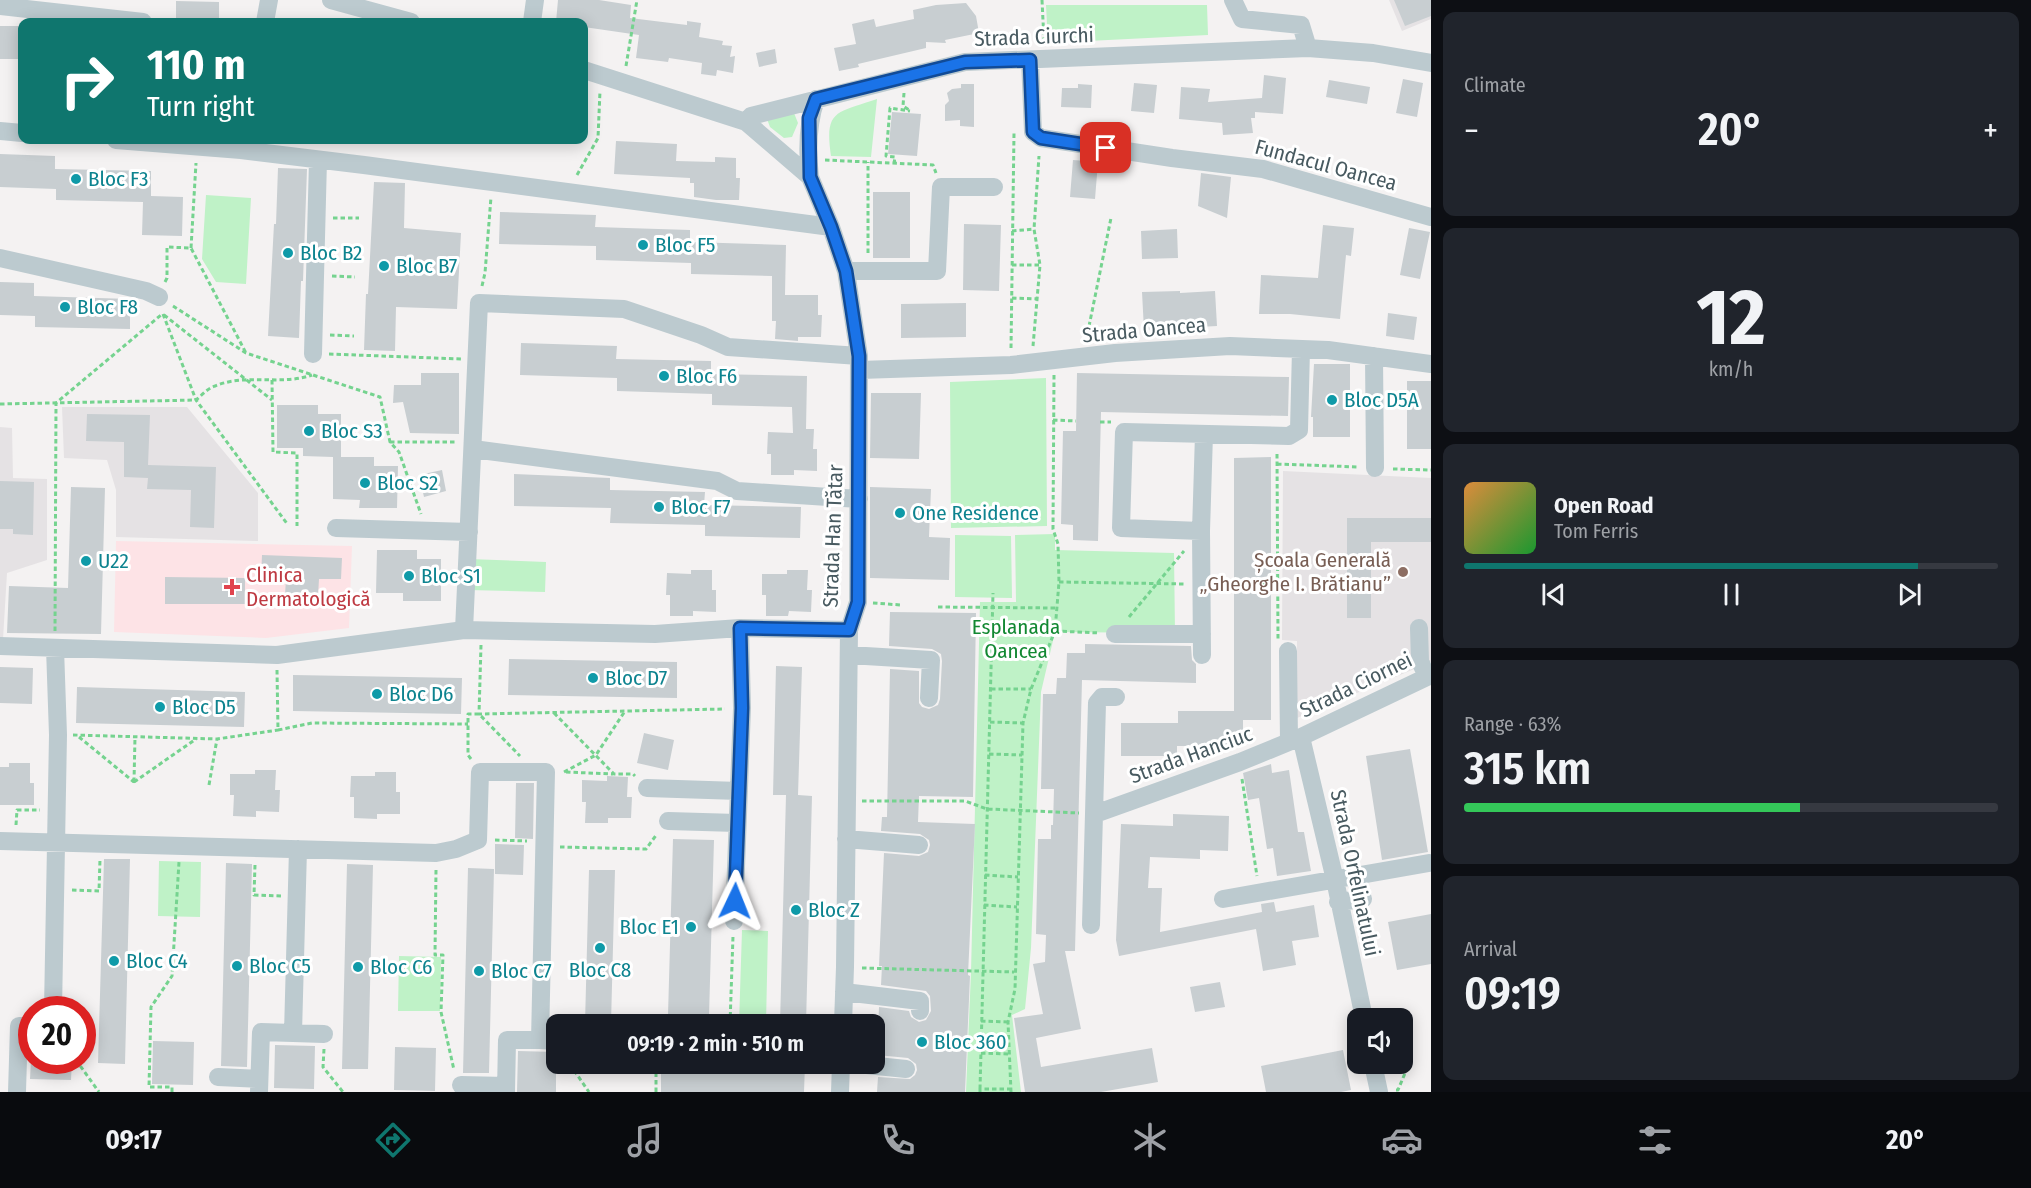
<!DOCTYPE html>
<html lang="en">
<head>
<meta charset="utf-8">
<style>
  body { margin:0; font-family:"Fira Sans Condensed",sans-serif; background:#20242c; color:#f1f3f6; height:100vh; display:flex; flex-direction:column; font-size:22px; white-space:nowrap }
  * { box-sizing:border-box; margin:0 }
  p { font-size:20px; color:#9ea1a6 }
  .icon { flex:none; width:33px; height:33px; fill:none; stroke:currentColor; stroke-width:2; stroke-linecap:round; stroke-linejoin:round }
  .map { position:relative; flex:1; overflow:hidden }
  .details { display:flex; flex-direction:column; gap:12px; padding:12px; background:#0d0f14; width:600px }
  .details>* { flex:none }
  .hud { position:absolute; left:18px; top:18px; width:570px; height:126px; border-radius:12px; box-shadow:0 3px 15px #0003; background:#0f766e; color:#fff; overflow:hidden }
  .buttons { position:absolute; left:1347px; top:1008px; display:grid; gap:12px }
  .buttons a { display:grid; place-items:center; width:66px; height:66px; border-radius:12px; background:#171b24; box-shadow:0 3px 15px #0003; font-size:30px }
  .speed { position:absolute; left:18px; top:996px; display:flex; gap:12px; font-size:30px; font-weight:700; text-align:center }
  .speed>* { display:grid; place-content:center; width:78px; height:78px; border-radius:50%; background:#171b24; box-shadow:0 3px 15px #0003; line-height:1 }
  .speed .limit { border:9px solid #d22; background:#fff; color:#111 }
  .pin { position:absolute; display:grid; place-items:center; width:51px; height:51px; color:#fff; margin:-26px; border-radius:12px; box-shadow:0 3px 9px #0006 }
  .me { position:absolute; width:66px; margin:-33px; rotate:2deg; stroke-linejoin:round; filter:drop-shadow(0 0 4px #0008) }
  .turn { display:flex; align-items:center; gap:21px; height:126px; padding:0 30px; font-size:27px }
  .turn .icon { width:78px; height:78px; stroke-width:2.5 }
  .turn b { display:block; font-size:42px; line-height:51px }
  .big { font-size:45px; font-weight:600; line-height:1.1 }
  .details .widget { flex:1; display:flex; flex-direction:column; justify-content:center; gap:9px; min-width:0; padding:0 21px; border-radius:12px; background:#20242c }
  .details .dial { align-items:center; gap:0 }
  .dial b { font-size:78px; line-height:1 }
  .song { display:flex; align-items:center; gap:18px }
  .cover { width:72px; height:72px; border-radius:9px; background:linear-gradient(135deg,hsl(30 70% 55%),hsl(130 70% 35%)) }
  .played { height:6px; border-radius:3px; background:linear-gradient(90deg,#0f766e 85%,#363941 85%) }
  .keys { display:flex; justify-content:space-around; direction:ltr }
  .heat { display:flex; justify-content:space-between; align-items:center; font-size:33px; direction:ltr }
  .charge { height:9px; border-radius:4px; background:linear-gradient(90deg,#34c759 63%,#363941 0) }
  .trip { position:absolute; left:546px; top:1014px; width:339px; height:60px; border-radius:12px; background:#171b24; box-shadow:0 3px 15px #0003; font-weight:600; line-height:60px; text-align:center }
  .tabs { display:flex; height:96px; justify-content:space-around; align-items:center; background:#090b0e; color:#9ea1a6 }
  .tabs .icon { width:42px; height:42px }
  .tabs .on { color:#0f766e }
  .tabs b { font-size:27px; color:#f1f3f6 }
  main { display:flex; flex:1; min-height:0 }
  .map>svg:first-child { display:block }
  .education { fill:#e5e2e4 }
  .medical { fill:#fde3e6 }
  .green { fill:#bff2c7 }
  .building { fill:#c8ced1 }
  .lines { fill:none; stroke-linecap:round; stroke-linejoin:round }
  .path { stroke:#75d38f; stroke-width:3; stroke-dasharray:4.5 3; stroke-linecap:butt }
  .minor { stroke:#bccacf; stroke-width:18 }
  .route-casing { stroke:#114b97; stroke-width:15 }
  .route { stroke:#1a73e8; stroke-width:10 }
  .culture-dot { fill:#0f9aa8; stroke:#fff; stroke-width:2 }
  .education-dot { fill:#8d6e63; stroke:#fff; stroke-width:2 }
  .health-dot { fill:#e0444e; stroke:#fff; stroke-width:2 }
  .labels { text-anchor:middle; dominant-baseline:central; stroke-width:6; stroke-linejoin:round; paint-order:stroke }
  .street-label { font-size:21px; fill:#485a60; stroke:#fff }
  .culture-label { font-size:21px; fill:#0d838f; stroke:#fff; text-anchor:start }
  .education-label { font-size:21px; fill:#785e54; stroke:#fff; text-anchor:end }
  .health-label { font-size:21px; fill:#be3a42; stroke:#fff; text-anchor:start }
  .park-label { font-size:21px; fill:#128832; stroke:#fff }
</style>
</head>
<body>
<main>
<div class="map">
<svg width="1431" height="1092" viewBox="0 0 1431 1092">
  <rect width="100%" height="100%" fill="#f4f2f2"/>
  <!-- education -->
  <path class="education" d="M1389 0H1431V19L1402 31Z
    M62 407H187L258 493V541L116 537V490L107 460 64 458Z
    M0 427 12 428 13 478 47 479V560L7 573 3 639H0Z
    M1283 471 1431 478V662L1297 718V641L1282 640Z"/>
  <!-- medical -->
  <path class="medical" d="M116 541 352 546 349 628 266 638 114 632Z"/>
  <!-- green -->
  <path class="green" d="M1046 5H1207L1208 35 1048 43Z
    M877 99 871 157 831 156C824 109 837 113 877 99Z
    M794 113 798 123 792 137 784 138 770 127 767 119Z
    M206 195 251 198 246 284 216 282 202 259Z
    M1046 378 1047 526 951 528 950 382Z
    M1055 534V550L1174 553 1175 633 1055 632 1041 692 1031 948 1025 1009 1012 1015 1021 1092H966L971 972 980 602H1016L1015 535Z
    M955 535 1011 536 1012 598 955 597Z
    M469 559 546 562 545 592 468 590Z
    M159 861 201 862 200 917 158 916Z
    M742 930 768 931 766 1024H739Z
    M399 956 441 957 440 1011H398Z"/>
  <!-- building -->
  <path class="building" d="M558 0H599L631 5 630 18 687 25V21L701 23 699 37 723 41 722 45 732 46 730 57 735 56 733 73 717 70 716 76 701 74 702 63 669 58 668 62 636 58 639 35 584 27V22H556Z
    M1394 0H1431V16L1405 26Z
    M176 1 219 2V22H176Z
    M966 3 976 16 979 33 945 40 946 43 926 42V48L858 64 859 67 839 71 834 48 856 44 852 24 874 19 876 27 914 19 913 10 936 5Z
    M0 26H22V59H0Z
    M775 49 777 63 759 67 756 53Z
    M1264 75 1286 78 1283 114 1255 112V118H1251L1253 133 1223 135 1222 123 1179 119 1181 87 1210 89 1208 102 1262 98Z
    M1403 79 1423 83 1417 117 1396 113Z
    M1329 80 1370 87 1367 104 1326 97Z
    M1134 83 1157 85 1154 113 1131 111Z
    M961 84H974V127L960 126V120L945 121V105L949 101 947 93 952 89 961 88Z
    M1078 84 1092 85 1091 108 1061 107 1062 88H1078Z
    M892 112 921 114 917 156 888 154Z
    M616 141 677 144 676 161 715 162V157L736 158V178H740L739 200H716L694 197V183H690V178L614 174Z
    M0 154 55 156V169L151 171V196L183 197 182 236 142 235 143 202 56 200V189L0 187Z
    M1073 160 1098 162 1095 199 1070 197Z
    M278 168 307 169 303 281H301L299 338 268 336 274 224H276Z
    M1201 173 1231 177 1227 218 1198 206Z
    M374 182 405 183 404 228 461 233 457 309 396 307 395 351 364 350 366 294H368Z
    M873 192H910V258H873Z
    M500 212 596 215 595 227 690 230V242L786 245 785 295H818V315H822L821 337H798V341L775 339 776 321H772V276L691 274V263L596 260V246L499 244Z
    M964 224 1001 225 999 291 963 290Z
    M1323 225 1354 228 1351 256 1346 255 1340 319 1290 314H1259L1261 275 1318 278Z
    M1409 228 1430 232 1420 279 1400 275Z
    M1177 229 1178 258 1142 259 1141 231Z
    M0 282 34 283V296L130 299V329L35 327V316L0 315Z
    M1180 291V293L1215 291 1217 326 1144 330 1142 292Z
    M966 303V337L901 338V304Z
    M1388 313 1417 317 1414 340 1386 336Z
    M521 343 617 346 616 359 711 361V374L807 376 806 429H814L813 449H817V471L794 470V475H771V454H767L768 432 793 433 792 407 712 405V394L617 391V378L520 375Z
    M1314 364H1350V437H1313V417H1311Z
    M421 373H459V434L410 433 403 402 393 403 394 385H421Z
    M1077 373 1289 377 1288 416 1101 412 1098 541 1073 540V525L1061 524 1063 431H1076Z
    M1407 381H1431V449H1407Z
    M871 393H921L919 459 870 458Z
    M277 405H318V414H341V457H374V466H398L397 508H359L360 500 333 499V457L303 456V448H277Z
    M87 414 150 415 148 465 216 467 214 528 190 527 191 490 147 489 148 478 124 477V442L86 441Z
    M1271 457V720H1243V746H1177V756H1121V723H1178V711H1234V458Z
    M442 470 446 491 424 497 419 475Z
    M514 474 610 478V490L705 492 704 505 801 507 800 538 705 536V525L610 523 611 508 514 506Z
    M0 481 34 482 33 535 13 534V529H0Z
    M71 487 105 488 101 634 7 633 9 586 68 588Z
    M870 487 931 489 929 537 950 538 949 580 870 578Z
    M1347 518H1431V542H1371V618H1347Z
    M377 550H417V559H441V601H403V593H376Z
    M262 555 342 558 341 579H319L318 596 285 595 286 579 261 578Z
    M691 570H712V590H716V612L693 611V616H670V595H666L667 573 691 574Z
    M787 570H808L807 590H812L811 612 789 611 788 616H766V595H762V574H787Z
    M165 577 245 578V604H165Z
    M890 612 976 613 973 797 919 796 918 822 975 824 968 975 970 976 965 1092H877L878 1077 910 1079 915 1075 917 1070 916 1064 908 1058 877 1055 879 1007 909 1011 911 1017 919 1022 926 1020 931 1011 930 996 926 991 881 985 882 966H879L884 853 919 856 928 852 930 845 929 840 920 834 881 831 882 817H887L890 669 919 671V703L922 707 929 709 938 705 940 699 942 661 941 654 932 649 889 646Z
    M1085 644 1191 646 1192 660 1196 664V683L1082 680 1075 951H1065L1081 1029 1036 1038 1041 1067 1152 1048 1158 1082 1101 1092H1025L1014 1018 1043 1014 1033 964 1045 962 1046 935 1036 934 1038 839H1051V825H1053L1054 789H1041L1043 694H1056L1057 678H1066L1067 653H1085Z
    M509 659 677 662V698L508 695Z
    M776 666 802 667 798 795 812 796 806 1024H780L786 795H773Z
    M0 667 33 668 32 704 0 703Z
    M293 675 462 678 461 714 293 711Z
    M77 687 245 692 244 727 76 723Z
    M644 733 674 740 668 770 637 763Z
    M1410 749 1428 852 1382 860 1366 756Z
    M9 763H30V783H34V805H0V767H9Z
    M1271 764 1272 773 1289 770 1298 832H1304L1311 871 1277 876 1273 848 1267 849 1259 798 1248 800 1243 773Z
    M255 770H276L275 790H280L279 812 256 811V817L233 816 234 795H230V774H255Z
    M375 772H396V792H400V814H377V819L354 818V797H350L351 776H375Z
    M607 776 628 777 627 797H632L631 818H608V823H585L586 802H582V780L607 781Z
    M516 783H534L533 839 515 838Z
    M1173 814 1229 816 1228 851 1200 850V859L1150 857 1148 888H1162L1160 932 1262 912 1261 904 1274 902 1276 912 1314 905 1319 937 1292 941 1296 965 1263 971 1256 929 1119 956 1116 940 1121 824 1173 826Z
    M673 839 714 840 709 1016 668 1015Z
    M495 844 524 845 523 875 495 874Z
    M104 859H130L125 1064 98 1063Z
    M226 863 252 864 247 1067 221 1066Z
    M347 864 373 865 368 1069H342Z
    M468 868 494 869 489 1073H463Z
    M589 870H615L611 1024H585Z
    M1431 914V964L1397 970 1388 922Z
    M1220 982 1225 1007 1195 1012 1190 987Z
    M153 1041 194 1042 193 1085 152 1084Z
    M275 1045 315 1046 314 1089 274 1088Z
    M395 1047 436 1048 435 1091 394 1090Z
    M1343 1050 1351 1090 1341 1092H1266L1261 1066Z
    M518 1051 556 1052V1092H517Z
    M31 1060H72L71 1080 30 1079Z
    M779 1064H805L804 1092H661V1069L779 1072Z"/>
  <g class="lines">
    <!-- path -->
    <path class="path" d="M1042 0 1044 41
      M626 66 637 0
      M904 93 903 106 909 110
      M825 160 933 165 936 173
      M894 164 895 157 886 156 890 108 910 111
      M577 175 598 138 600 91
      M333 218H359
      M1012 231 1034 229
      M191 248 196 163
      M868 253V162
      M1012 265H1040
      M332 276 355 277
      M165 282 167 278V247L191 248 246 353
      M482 286 485 273 491 197
      M1012 298 1038 299
      M173 306 246 353 380 397 390 442 399 452 421 514
      M163 314 196 400 288 525
      M164 315 272 400
      M330 335 354 336
      M1086 341 1111 218
      M1033 346 1040 265 1034 229 1039 156
      M1011 348 1014 133
      M329 354 461 359
      M272 380 273 452 297 453V526
      M0 404 196 400C202 395 208 388 215 386 246 373 281 386 312 375
      M1053 420 1076 421
      M1100 422H1111
      M390 442H457
      M1277 454 1278 639
      M1277 464 1359 467
      M1393 469 1431 470
      M1059 582 1186 584
      M1216 584H1277
      M873 603 901 605
      M938 607 1057 608
      M1129 617 1184 551
      M55 631 56 403 161 315
      M1055 631 1100 633
      M481 645 479 714 725 709
      M277 670 278 730 312 723 468 724
      M991 689H1031
      M554 713 614 774H633L635 776
      M990 722 1023 723
      M73 735 217 739 278 730
      M79 737 134 782
      M989 754 1022 755
      M471 759 468 755V714H479L520 756
      M564 772 596 755 625 711
      M566 772 613 774
      M1242 779 1257 876
      M134 782 196 739
      M134 782 135 737
      M209 785 217 739
      M862 801H965L987 809 1079 813
      M16 825 17 810H40
      M495 840 527 841
      M560 847 646 849 657 834
      M255 865 254 895 281 896
      M436 870 435 955H443L441 1012 454 1070
      M985 875 1018 877
      M72 890 99 891 100 859
      M984 905 1017 907
      M862 968 1014 972
      M981 1021 1008 1022
      M730 1024 733 936
      M324 1049 323 1067 343 1092
      M981 1053 1009 1054
      M76 1060 99 1092
      M571 1064V1066L589 1092
      M774 1070V1064
      M980 1089 993 593
      M1396 1090H1398L1408 1066
      M172 1092V1087H149L151 1007 172 976 179 862
      M656 1092V1064
      M980 1092V1089H1011
      M1011 1092 1008 1022 1015 989 1023 723 1031 689 1055 631 1059 582 1058 544 1053 529 1054 375"/>
    <!-- minor -->
    <path class="minor" d="M331 0 411 22
      M1233 0 1242 19 1301 25 1308 48
      M0 6 143 22
      M265 22 269 0
      M532 22 535 0
      M1030 60 1033 132 1041 138 1172 158 1263 169 1431 217
      M584 70 746 122 810 177 831 227 846 271 859 356 858 602 849 630 845 967 843 1024
      M746 122 751 116 965 62 1308 48 1373 53 1431 63
      M0 131 22 133
      M116 140 241 150 364 165 831 227
      M810 177C807 151 807 125 816 99
      M0 258 146 291 159 297
      M846 271H937L941 187H994
      M313 354 318 160
      M1374 356 1375 468
      M860 370 1011 365 1115 353 1230 346 1328 350 1431 364
      M473 449 717 481 737 491 859 499
      M336 528 469 532
      M1201 531 1204 434
      M1419 628 1420 661 1427 677
      M464 630 479 303 624 309 701 335 728 347 859 356
      M1115 634H1202
      M0 646 277 655 464 630 655 634 740 628 849 630
      M1288 651 1289 742
      M849 655 931 660 929 698
      M1202 655 1201 531 1121 528 1124 432 1289 436 1299 430 1301 349
      M1301 737 1335 880 1364 1018
      M647 788 739 791
      M1095 814 1240 762 1301 737 1431 675
      M668 821 737 823
      M846 839 919 845
      M0 841 436 853 456 849 478 840 480 772H546L540 1040 556 1041
      M298 849 293 1033 324 1034
      M1223 899 1429 863
      M1338 902 1363 899
      M734 921 742 708 740 628
      M1091 925 1097 703 1102 697H1116
      M844 992 920 1001V1011
      M53 1010 58 735 55 648
      M857 1064 906 1069
      M1373 1064 1379 1092
      M218 1077 259 1079
      M461 1085 506 1086
      M17 1092 19 1026H32
      M259 1092 261 1032 293 1033
      M506 1092 507 1040H540
      M840 1092 841 1064"/>
  </g>
  <g class="lines">
    <defs>
      <path id="route" d="M735 901 742 708 740 628 849 630 858 602 859 356 846 271 831 227 810 177 809 118 816 99 965 62 1030 60 1033 132 1041 138 1106 148"/>
    </defs>
    <!-- route casing -->
    <use href="#route" class="route-casing"/>
    <!-- route -->
    <use href="#route" class="route"/>
  </g>
  <!-- markers -->
  <g class="culture-dot">
    <circle cx="76" cy="179" r="6"/>
    <circle cx="643" cy="245" r="6"/>
    <circle cx="288" cy="253" r="6"/>
    <circle cx="384" cy="266" r="6"/>
    <circle cx="65" cy="307" r="6"/>
    <circle cx="664" cy="376" r="6"/>
    <circle cx="1332" cy="400" r="6"/>
    <circle cx="309" cy="431" r="6"/>
    <circle cx="365" cy="483" r="6"/>
    <circle cx="659" cy="507" r="6"/>
    <circle cx="900" cy="513" r="6"/>
    <circle cx="86" cy="561" r="6"/>
    <circle cx="409" cy="576" r="6"/>
    <circle cx="593" cy="678" r="6"/>
    <circle cx="377" cy="694" r="6"/>
    <circle cx="160" cy="707" r="6"/>
    <circle cx="796" cy="910" r="6"/>
    <circle cx="691" cy="927" r="6"/>
    <circle cx="600" cy="948" r="6"/>
    <circle cx="114" cy="961" r="6"/>
    <circle cx="237" cy="966" r="6"/>
    <circle cx="358" cy="967" r="6"/>
    <circle cx="479" cy="971" r="6"/>
    <circle cx="922" cy="1042" r="6"/>
  </g>
  <circle class="education-dot" cx="1403" cy="572" r="6"/>
  <path class="health-dot" d="M229 578h6v6h6v6h-6v6h-6v-6h-6v-6h6z"/>
  <g class="labels">
    <!-- street labels -->
    <g class="street-label">
      <text transform="translate(1034 37) rotate(-2)">Strada Ciurchi</text>
      <text transform="translate(1326 165) rotate(15)">Fundacul Oancea</text>
      <text transform="translate(1144 330) rotate(-5)">Strada Oancea</text>
      <text transform="translate(833 536) rotate(-88)">Strada Han Tătar</text>
      <text transform="translate(1356 685) rotate(-26)">Strada Ciornei</text>
      <text transform="translate(1191 755) rotate(-20)">Strada Hanciuc</text>
      <text transform="translate(1355 873) rotate(78)">Strada Orfelinatului</text>
    </g>
    <!-- culture labels -->
    <g class="culture-label">
      <text x="88" y="179">Bloc F3</text>
      <text x="655" y="245">Bloc F5</text>
      <text x="300" y="253">Bloc B2</text>
      <text x="396" y="266">Bloc B7</text>
      <text x="77" y="307">Bloc F8</text>
      <text x="676" y="376">Bloc F6</text>
      <text x="1344" y="400">Bloc D5A</text>
      <text x="321" y="431">Bloc S3</text>
      <text x="377" y="483">Bloc S2</text>
      <text x="671" y="507">Bloc F7</text>
      <text x="912" y="513">One Residence</text>
      <text x="98" y="561">U22</text>
      <text x="421" y="576">Bloc S1</text>
      <text x="605" y="678">Bloc D7</text>
      <text x="389" y="694">Bloc D6</text>
      <text x="172" y="707">Bloc D5</text>
      <text x="808" y="910">Bloc Z</text>
      <text x="679" y="927" text-anchor="end">Bloc E1</text>
      <text x="126" y="961">Bloc C4</text>
      <text x="249" y="966">Bloc C5</text>
      <text x="370" y="967">Bloc C6</text>
      <text x="600" y="970" text-anchor="middle">Bloc C8</text>
      <text x="491" y="971">Bloc C7</text>
      <text x="934" y="1042">Bloc 360</text>
    </g>
    <!-- education labels -->
    <g class="education-label">
      <text x="1391" y="560">Școala Generală<tspan x="1391" dy="24">„Gheorghe I. Brătianu”</tspan></text>
    </g>
    <!-- health labels -->
    <g class="health-label">
      <text x="246" y="575">Clinica<tspan x="246" dy="24">Dermatologică</tspan></text>
    </g>
    <!-- park labels -->
    <g class="park-label">
      <text x="1016" y="627">Esplanada<tspan x="1016" dy="24">Oancea</tspan></text>
    </g>
  </g>
</svg>
<div class="buttons">
<a><svg class="icon" aria-label="sound" viewBox="0 0 24 24"><path d="M4 9h4l5-4v14l-5-4H4zM17 9q2 3 0 6"/></svg></a>
</div>
<div class="speed"><div class="limit">20</div></div>
<div class="pin" style="left:1106px;top:148px;background:#d93025"><svg class="icon" aria-label="arrive" viewBox="0 0 24 24"><path d="M6 21V4h12l-3 4 3 4H6"/></svg></div>
<svg class="me" style="left:735px;top:901px" viewBox="-20 -20 40 40"><path d="M0-17L14 15 0 8-14 15z" fill="#1a73e8" stroke="#fff" stroke-width="4"/></svg>
<div class="trip">09:19 · 2 min · 510 m</div>
<div class="hud">
<div class="turn"><svg class="icon" aria-label="right" viewBox="0 0 24 24"><path d="M7 20v-9h11M14 6l5 5-5 5"/></svg><div><b>110 m</b>Turn right</div></div>
</div>
</div>
<section class="details">
<div class="widget"><p>Climate</p>
<div class="heat"><a>−</a><b class="big">20°</b><a>+</a></div>
</div>
<div class="widget dial"><b>12</b><p>km/h</p></div>
<div class="widget">
<div class="song"><i class="cover"></i><div><b>Open Road</b><p>Tom Ferris</p></div></div>
<div class="played"></div>
<div class="keys"><svg class="icon" aria-label="previous" viewBox="0 0 24 24"><path d="M18 5L8 12l10 7zM5 5v14"/></svg><svg class="icon" aria-label="pause" viewBox="0 0 24 24"><path d="M8 5v14M16 5v14"/></svg><svg class="icon" aria-label="next" viewBox="0 0 24 24"><path d="M6 5l10 7-10 7zM19 5v14"/></svg></div>
</div>
<div class="widget"><p>Range · 63%</p><b class="big">315 km</b><div class="charge"></div></div>
<div class="widget"><p>Arrival</p><b class="big">09:19</b></div>
</section>
</main>
<nav class="tabs">
<b>09:17</b>
<svg class="icon on" aria-label="directions" viewBox="0 0 24 24"><path d="M12 3l9 9-9 9-9-9zM9 14v-3h6M13 9l2 2-2 2"/></svg>
<svg class="icon" aria-label="music" viewBox="0 0 24 24"><path d="M9 18V5l10-2v13"/><circle cx="6" cy="18" r="3"/><circle cx="16" cy="16" r="3"/></svg>
<svg class="icon" aria-label="phone" viewBox="0 0 24 24"><path d="M5 4h4l2 5-3 2q2 4 5 5l2-3 5 2v4C11 20 4 13 5 4z"/></svg>
<svg class="icon" aria-label="climate" viewBox="0 0 24 24"><path d="M12 3v18M4 7l16 10M4 17L20 7"/></svg>
<svg class="icon" aria-label="car" viewBox="0 0 24 24"><path d="M5 17H2v-5l4-1 3-4h7l3 4 3 1v5h-3M9 17h6M6 11h13"/><circle cx="7" cy="17" r="2"/><circle cx="17" cy="17" r="2"/></svg>
<svg class="icon" aria-label="filters" viewBox="0 0 24 24"><path d="M4 7h16M4 17h16"/><circle cx="9" cy="7" r="2"/><circle cx="15" cy="17" r="2"/></svg>
<b>20°</b>
</nav>
</body>
</html>
